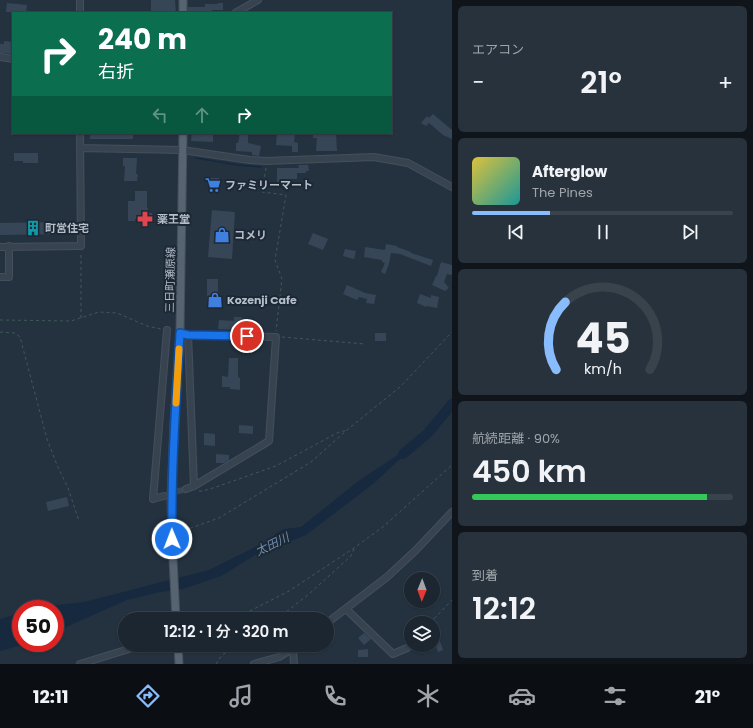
<!DOCTYPE html>
<html lang="ja">
<head>
<meta charset="utf-8">
<style>
  body { margin:0; font-family:Poppins,"Noto Sans JP",sans-serif; background:#28323c; color:#f1f3f6; height:100vh; display:flex; flex-direction:column; font-size:15px; white-space:nowrap }
  * { box-sizing:border-box; margin:0 }
  p { font-size:13px; color:#a0a5ab }
  .icon { flex:none; width:22px; height:22px; fill:none; stroke:currentColor; stroke-width:2; stroke-linecap:round; stroke-linejoin:round }
  .map { position:relative; flex:1; overflow:hidden }
  .details { display:flex; flex-direction:column; gap:6px; padding:6px; background:#0f151a; width:301px }
  .details>* { flex:none }
  .top-card { position:absolute; left:12px; top:12px; width:380px; height:122px; border-radius:0px; box-shadow:0 1px 3px #0004,0 0 0 1px #39434c; background:#0b6e4f; color:#fff; overflow:hidden }
  .needle { width:26px; rotate:181deg }
  .buttons { position:absolute; left:404px; top:572px; display:grid; gap:8px }
  .buttons a { display:grid; place-items:center; width:36px; height:36px; border-radius:50%; background:#1b2630; box-shadow:0 1px 3px #0004,0 0 0 1px #39434c; font-size:20px }
  .speed { position:absolute; left:12px; top:600px; display:flex; gap:8px; font-size:20px; font-weight:700; text-align:center }
  .speed>* { display:grid; place-content:center; width:52px; height:52px; border-radius:50%; background:#1b2630; box-shadow:0 1px 3px #0004,0 0 0 1px #39434c; line-height:1 }
  .speed .limit { border:6px solid #d22; background:#fff; color:#111 }
  .pin { position:absolute; display:grid; place-items:center; width:34px; height:34px; color:#fff; margin:-17px; border:2px solid #fff; border-radius:50%; box-shadow:0 1px 4px #0007 }
  .me { position:absolute; width:44px; margin:-22px; rotate:359deg; stroke-linejoin:round; filter:drop-shadow(0 0 3px #0008) }
  .turn { display:flex; align-items:center; gap:14px; height:84px; padding:0 20px; font-size:18px }
  .turn .icon { width:52px; height:52px; stroke-width:2.5 }
  .turn b { display:block; font-size:28px; line-height:34px }
  .lanes { display:flex; align-items:center; height:38px; padding:0 20px; background:#0003; justify-content:center; gap:20px; direction:ltr }
  .lanes .off { opacity:.35 }
  .big { font-size:30px; font-weight:600; line-height:1.1 }
  .details .tile { flex:1; display:flex; flex-direction:column; justify-content:center; gap:6px; min-width:0; padding:0 14px; border-radius:6px; background:#28323c }
  .details .dial { align-items:center; gap:0 }
  .dial svg { height:104px; overflow:visible; fill:none; stroke:#39434c; stroke-width:7; stroke-linecap:round; text-anchor:middle }
  .dial text { fill:#f1f3f6; stroke:none }
  .song { display:flex; align-items:center; gap:12px }
  .cover { width:48px; height:48px; border-radius:6px; background:linear-gradient(135deg,hsl(50 70% 55%),hsl(180 70% 35%)) }
  .played { height:4px; border-radius:2px; background:linear-gradient(90deg,#89bcfc 30%,#39434c 30%) }
  .keys { display:flex; justify-content:space-around; direction:ltr }
  .heat { display:flex; justify-content:space-between; align-items:center; font-size:22px; direction:ltr }
  .charge { height:6px; border-radius:3px; background:linear-gradient(90deg,#34c759 90%,#39434c 0) }
  .trip { position:absolute; left:118px; top:612px; width:216px; height:40px; border-radius:20px; background:#1b2630; box-shadow:0 1px 3px #0004,0 0 0 1px #39434c; font-weight:600; line-height:40px; text-align:center }
  .menu { display:flex; height:64px; justify-content:space-around; align-items:center; background:#0b0f13; color:#a0a5ab }
  .menu .icon { width:28px; height:28px }
  .menu .selected { color:#89bcfc }
  .menu b { font-size:18px; color:#f1f3f6 }
  main { display:flex; flex:1; min-height:0 }
  .map>svg:first-child { display:block }
  .water { fill:#16293f }
  .lines { fill:none; stroke-linecap:round; stroke-linejoin:round }
  .stream { stroke:#16293f; stroke-width:1.5 }
  .river { stroke:#16293f; stroke-width:10 }
  .building { fill:#364656 }
  .minor-tunnel { stroke:#3a4755; stroke-width:6; stroke-dasharray:6 3; stroke-linecap:butt }
  .minor-casing { stroke:#454f5c; stroke-width:8 }
  .major-casing { stroke:#454f5c; stroke-width:9 }
  .path { stroke:#3f5859; stroke-width:1; stroke-dasharray:3 3; stroke-linecap:butt }
  .minor { stroke:#384350; stroke-width:6 }
  .major { stroke:#566370; stroke-width:7 }
  .route-casing { stroke:#114b97; stroke-width:10 }
  .route { stroke:#1a73e8; stroke-width:7 }
  .slow { stroke:#f59e0b; stroke-width:7 }
  .labels { text-anchor:middle; dominant-baseline:central; stroke-width:4; stroke-linejoin:round; paint-order:stroke }
  .poi-label { font-size:11px; font-weight:bold; fill:#b5becb; stroke:#1d2835; text-anchor:start }
  .street-label { font-size:11px; fill:#b5becb; stroke:#1d2835 }
  .water-label { font-size:12px; font-style:italic; fill:#6c8bab; stroke:#1d2835 }
</style>
</head>
<body>
<main>
<div class="map">
<svg width="452" height="664" viewBox="0 0 452 664">
  <rect width="100%" height="100%" fill="#243240"/>
  <!-- water -->
  <path class="water" d="M418 442 373 484 306 535 257 554 221 576 183 589 160 592 127 600 55 632V609H33L39 607 84 602 209 570 274 538 275 534 284 529 301 527 361 479Z
    M21 613V643H29L0 651V619Z"/>
  <g class="lines">
    <!-- stream -->
    <path class="stream" d="M196 158 237 165 261 167"/>
    <!-- river -->
    <path class="river" d="M403 454 428 433 452 404"/>
  </g>
  <!-- building -->
  <path class="building" d="M151 0H175L176 13H151Z
    M7 3 27 5 26 13 6 12Z
    M218 3H223V10H212V13H188V7H205V4H218Z
    M4 41 13 42V54L0 53V44H4Z
    M433 114 452 130V139L443 135 429 123 426 126 421 123 427 116 429 118Z
    M90 133H133V139H90Z
    M192 133H213V142L191 141Z
    M240 133H248V143L261 146 259 156 252 155V152L236 151V143H238Z
    M277 133H295L294 142 298 143V152H292V146L276 145Z
    M313 133H336L337 151H316L317 138H313Z
    M14 153H38V163H23V161H14Z
    M123 158H137L136 174H138L137 181H124L125 166H123Z
    M298 165H308L309 171H306V173H297V179H286V184H282V183H277V168H299Z
    M209 178H219V191L210 192Z
    M135 191H147V208H148V213H152V219H135V221H128V201H135Z
    M212 210 235 212 232 259 208 257Z
    M66 222V234L0 235V223Z
    M313 233 328 239 323 250 308 244Z
    M386 244 397 246V247L411 252V253L433 260 431 266 400 254 391 253 389 264 385 274 381 272 385 263 382 262V260L364 257 365 247 385 250Z
    M345 249 356 251 354 259 343 256Z
    M441 262 452 265V275L447 274 444 282 449 288 445 291 432 285 436 276H437Z
    M207 279H218V305H207Z
    M347 285 365 293 376 295 374 304 366 303 367 299 359 297 357 300 343 294Z
    M420 294 431 298V295L439 297 437 308 427 306 426 307 417 303Z
    M234 317H242L241 330 218 329 219 320 234 321Z
    M375 333H386V341H375Z
    M229 358H238V377L240 378V390L230 389V387H222V376L228 377Z
    M239 425 253 426V434L239 433Z
    M204 433 215 434V446L204 445Z
    M216 454 229 455V460L224 463H216Z
    M67 497 69 506 48 511 46 502Z
    M364 633 371 639 364 645 358 638Z
    M438 636 443 650 438 652 433 638Z
    M368 649V657H358V650Z"/>
  <g class="lines">
    <!-- minor-tunnel -->
    <path class="minor-tunnel" d="M168 494 186 489"/>
    <defs>
      <path id="minor" d="M80 0V13
        M235 13 258 0
        M0 57 13 59
        M80 148 182 150 250 160 266 161 374 157 408 163 452 187
        M0 247 81 246 80 133
        M0 277H9V246
        M180 333 188 335 276 337 269 441 194 486 186 489
        M188 335 194 486
        M164 496 153 499 167 330
        M346 609 393 654 407 648
        M327 623 387 577 416 550 452 512
        M293 649 294 664
        M80 664 142 645
        M254 664 279 657 298 645"/>
      <path id="major" d="M183 0V13
        M176 619 172 539 171 498 174 423 180 333 183 133
        M178 645 179 664"/>
    </defs>
    <!-- minor casing -->
    <use href="#minor" class="minor-casing"/>
    <!-- major casing -->
    <use href="#major" class="major-casing"/>
    <!-- path -->
    <path class="path" d="M266 168 262 192 286 195 275 260 282 279 276 331
      M81 318V253
      M0 320 71 321 99 312 117 313 147 326 161 329
      M0 332 15 333 20 337 47 439 57 465 68 488 79 521
      M282 337 365 344
      M199 491H203L216 487 276 466 337 433 347 430
      M178 530 191 528 219 518 311 462 347 430 400 387 452 332
      M227 619 252 610 289 591 354 548 384 526 452 465
      M277 619 309 594 351 556 354 549
      M430 623 452 600
      M216 664 222 655 240 645"/>
    <!-- minor -->
    <use href="#minor" class="minor"/>
    <!-- major -->
    <use href="#major" class="major"/>
  </g>
  <g class="lines">
    <defs>
      <path id="route" d="M172 539C171 470 176 402 180 333L188 335 247 336"/>
    </defs>
    <!-- route casing -->
    <use href="#route" class="route-casing"/>
    <!-- route -->
    <use href="#route" class="route"/>
    <!-- slow -->
    <path class="slow" d="M176 403 179 349"/>
  </g>
  <!-- icons -->
  <defs>
    <symbol id="supermarket-bare" viewBox="-9 -9 18 18"><path d="M-6-5.5h2.5l.6 2H6L4.5 2H-2.5L-4.4-4H-6ZM-1.5 3.2a1.3 1.3 0 1 0 .1 0ZM3 3.2a1.3 1.3 0 1 0 .1 0Z" fill="#3f7fe0" stroke="#1d2835" stroke-width="2.5" paint-order="stroke"/></symbol>
    <symbol id="pharmacy-bare" viewBox="-9 -9 18 18"><path d="M-2-6h4v4h4v4h-4v4h-4v-4h-4v-4h4Z" fill="#e0444e" stroke="#1d2835" stroke-width="2.5" paint-order="stroke"/></symbol>
    <symbol id="building-bare" viewBox="-9 -9 18 18"><path d="M-4-6H4V6H1V3H-1V6H-4ZM-2.5-4.3h1.7v1.8h-1.7ZM.8-4.3h1.7v1.8H.8ZM-2.5-1h1.7V.8h-1.7ZM.8-1h1.7V.8H.8Z" fill="#0f9aa8" stroke="#1d2835" stroke-width="2.5" paint-order="stroke"/></symbol>
    <symbol id="shop-bare" viewBox="-9 -9 18 18"><path d="M-5-2.5h2.3a2.7 3.5 0 0 1 5.4 0H5L5.5 6h-11ZM-1.5-2.5h3a1.5 2.3 0 0 0-3 0Z" fill="#3f7fe0" stroke="#1d2835" stroke-width="2.5" paint-order="stroke"/></symbol>
  </defs>
  <g fill-rule="evenodd">
    <use href="#supermarket-bare" x="202" y="174" width="22" height="22"/>
    <use href="#pharmacy-bare" x="134" y="208" width="22" height="22"/>
    <use href="#building-bare" x="22" y="217" width="22" height="22"/>
    <use href="#shop-bare" x="211" y="224" width="22" height="22"/>
    <use href="#shop-bare" x="204" y="289" width="22" height="22"/>
  </g>
  <g class="labels">
    <!-- poi labels -->
    <g class="poi-label">
      <text x="225" y="185">ファミリーマート</text>
      <text x="157" y="219">薬王堂</text>
      <text x="45" y="228">町営住宅</text>
      <text x="234" y="235">コメリ</text>
      <text x="227" y="300">Kozenji Cafe</text>
    </g>
    <!-- street labels -->
    <g class="street-label">
      <text transform="translate(170 280) rotate(-89)">三日町瀬原線</text>
    </g>
    <!-- water labels -->
    <g class="water-label">
      <text transform="translate(272 544) rotate(-26)">太田川</text>
    </g>
  </g>
</svg>
<div class="buttons">
<a><svg class="needle" viewBox="-14 -14 28 28"><path d="M0-13l5 13h-10z" fill="#e53935"/><path d="M0 13l5-13h-10z" fill="#a0a5ab"/></svg></a>
<a><svg class="icon" aria-label="layers" viewBox="0 0 24 24"><path d="M12 4l9 5-9 5-9-5zM3 14l9 5 9-5"/></svg></a>
</div>
<div class="speed"><div class="limit">50</div></div>
<div class="pin" style="left:247px;top:336px;background:#d93025"><svg class="icon" aria-label="arrive" viewBox="0 0 24 24"><path d="M6 21V4h12l-3 4 3 4H6"/></svg></div>
<svg class="me" style="left:172px;top:539px" viewBox="-20 -20 40 40"><circle r="17" fill="#1a73e8" stroke="#fff" stroke-width="3"/><path d="M0-11L8 9 0 5-8 9z" fill="#fff"/></svg>
<div class="trip">12:12 · 1 分 · 320 m</div>
<div class="top-card">
<div class="turn"><svg class="icon" aria-label="right" viewBox="0 0 24 24"><path d="M7 20v-9h11M14 6l5 5-5 5"/></svg><div><b>240 m</b>右折</div></div>
<div class="lanes"><svg class="icon off" aria-label="left" viewBox="0 0 24 24"><path d="M17 20v-9H6M10 6l-5 5 5 5"/></svg><svg class="icon off" aria-label="ahead" viewBox="0 0 24 24"><path d="M12 20V5M6 11l6-6 6 6"/></svg><svg class="icon" aria-label="right" viewBox="0 0 24 24"><path d="M7 20v-9h11M14 6l5 5-5 5"/></svg></div>
</div>
</div>
<section class="details">
<div class="tile"><p>エアコン</p>
<div class="heat"><a>−</a><b class="big">21°</b><a>+</a></div>
</div>
<div class="tile">
<div class="song"><i class="cover"></i><div><b>Afterglow</b><p>The Pines</p></div></div>
<div class="played"></div>
<div class="keys"><svg class="icon" aria-label="previous" viewBox="0 0 24 24"><path d="M18 5L8 12l10 7zM5 5v14"/></svg><svg class="icon" aria-label="pause" viewBox="0 0 24 24"><path d="M8 5v14M16 5v14"/></svg><svg class="icon" aria-label="next" viewBox="0 0 24 24"><path d="M6 5l10 7-10 7zM19 5v14"/></svg></div>
</div>
<div class="tile dial"><svg viewBox="0 0 100 80">
<path d="M14 69A42 42 0 1 1 86 69"/>
<path d="M14 69A42 42 0 0 1 21 17" stroke="#89bcfc"/>
<text x="50" y="56" font-size="32" font-weight="700">45</text>
<text x="50" y="72" font-size="11">km/h</text>
</svg></div>
<div class="tile"><p>航続距離 · 90%</p><b class="big">450 km</b><div class="charge"></div></div>
<div class="tile"><p>到着</p><b class="big">12:12</b></div>
</section>
</main>
<nav class="menu">
<b>12:11</b>
<svg class="icon selected" aria-label="directions" viewBox="0 0 24 24"><path d="M12 3l9 9-9 9-9-9zM9 14v-3h6M13 9l2 2-2 2"/></svg>
<svg class="icon" aria-label="music" viewBox="0 0 24 24"><path d="M9 18V5l10-2v13"/><circle cx="6" cy="18" r="3"/><circle cx="16" cy="16" r="3"/></svg>
<svg class="icon" aria-label="phone" viewBox="0 0 24 24"><path d="M5 4h4l2 5-3 2q2 4 5 5l2-3 5 2v4C11 20 4 13 5 4z"/></svg>
<svg class="icon" aria-label="climate" viewBox="0 0 24 24"><path d="M12 3v18M4 7l16 10M4 17L20 7"/></svg>
<svg class="icon" aria-label="car" viewBox="0 0 24 24"><path d="M5 17H2v-5l4-1 3-4h7l3 4 3 1v5h-3M9 17h6M6 11h13"/><circle cx="7" cy="17" r="2"/><circle cx="17" cy="17" r="2"/></svg>
<svg class="icon" aria-label="filters" viewBox="0 0 24 24"><path d="M4 7h16M4 17h16"/><circle cx="9" cy="7" r="2"/><circle cx="15" cy="17" r="2"/></svg>
<b>21°</b>
</nav>
</body>
</html>
